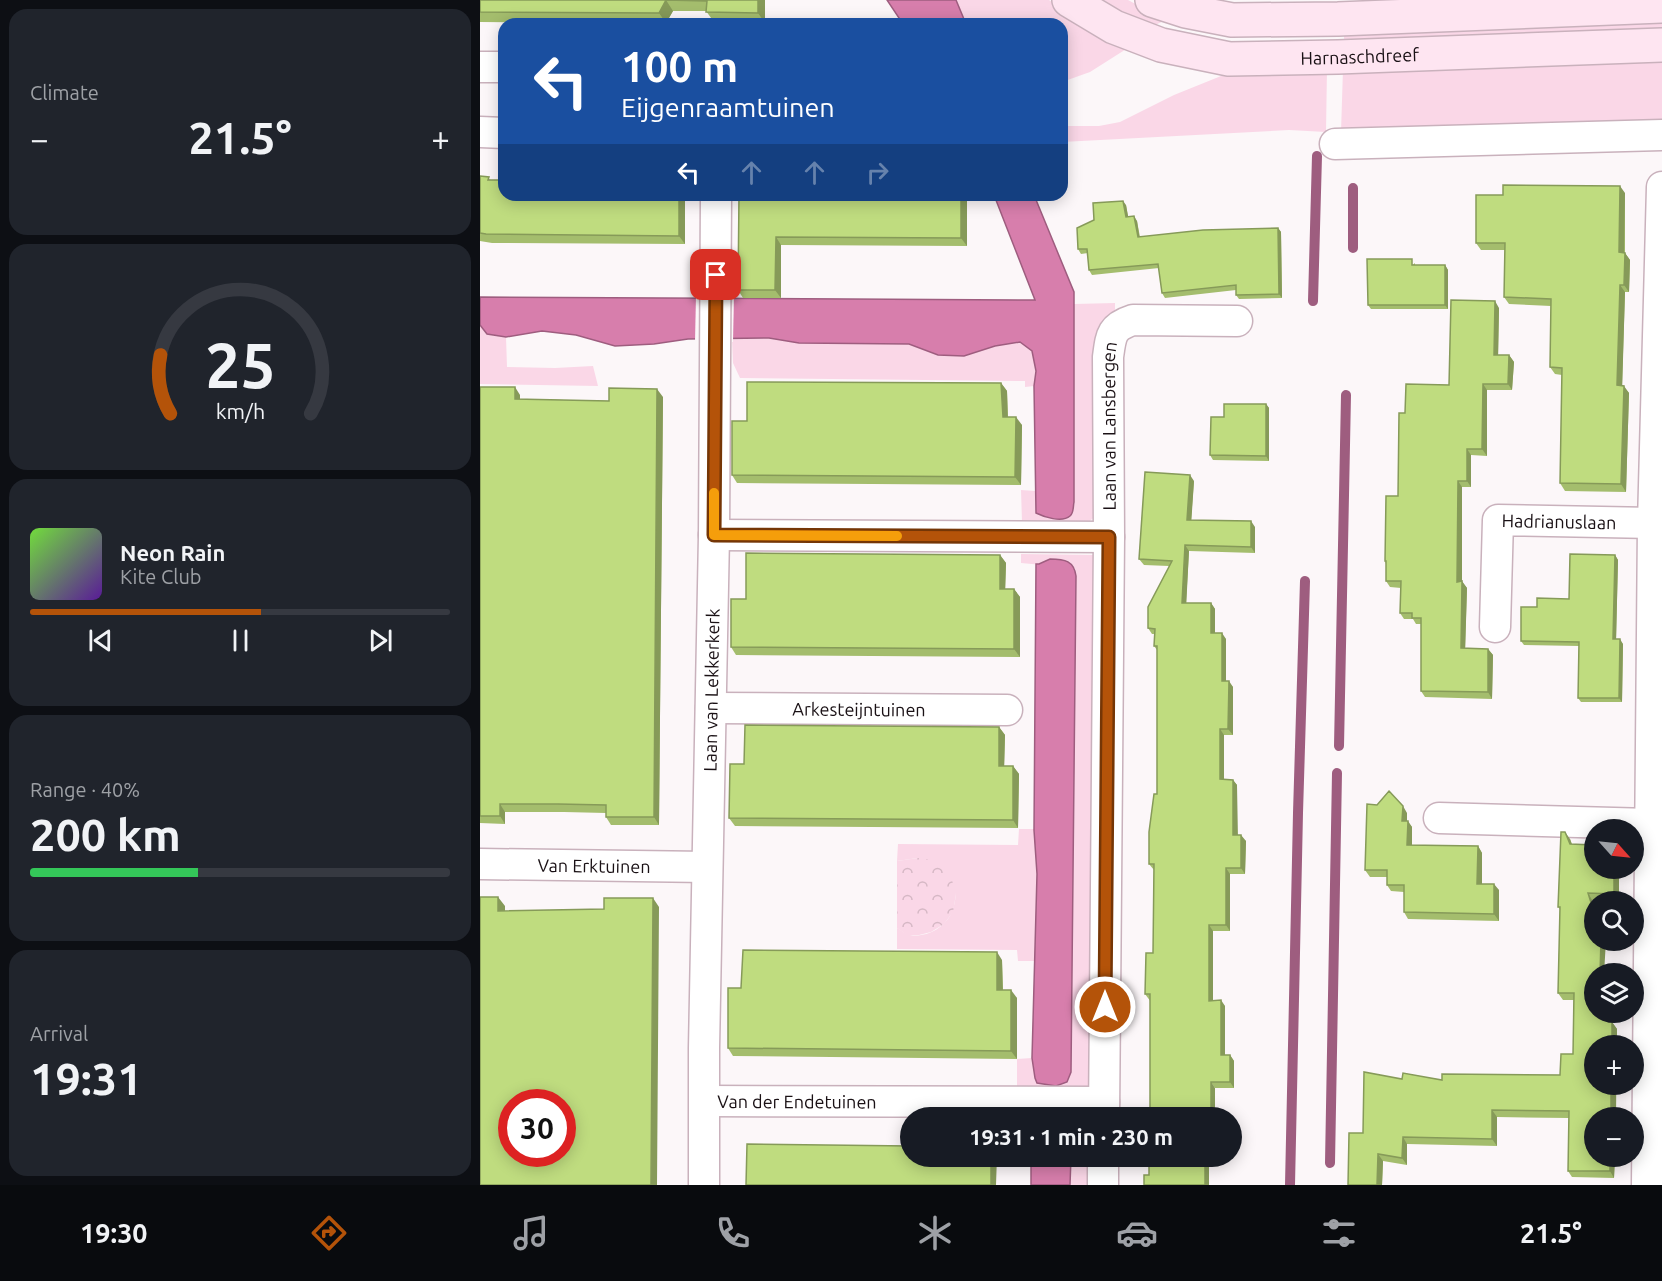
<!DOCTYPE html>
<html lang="en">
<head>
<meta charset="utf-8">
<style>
  body { margin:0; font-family:Ubuntu,sans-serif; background:#20242c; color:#f1f3f6; height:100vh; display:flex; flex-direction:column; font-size:22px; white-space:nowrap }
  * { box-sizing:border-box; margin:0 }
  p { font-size:20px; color:#9ea1a6 }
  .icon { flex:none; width:33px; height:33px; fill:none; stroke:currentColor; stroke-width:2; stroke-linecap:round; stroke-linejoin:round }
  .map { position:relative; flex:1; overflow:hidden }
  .panel { display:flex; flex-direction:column; gap:9px; padding:9px; background:#0d0f14; width:480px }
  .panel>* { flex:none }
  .hud { position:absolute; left:18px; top:18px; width:570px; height:183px; border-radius:18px; box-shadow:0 3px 15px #0003; background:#1a4fa0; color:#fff; overflow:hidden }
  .needle { width:39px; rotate:117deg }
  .tools { position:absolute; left:1104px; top:819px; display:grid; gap:12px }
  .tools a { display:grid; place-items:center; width:60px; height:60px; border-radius:50%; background:#171b24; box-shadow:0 3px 15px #0003; font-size:30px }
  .speed { position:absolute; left:18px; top:1089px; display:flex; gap:12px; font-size:30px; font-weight:700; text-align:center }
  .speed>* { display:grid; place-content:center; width:78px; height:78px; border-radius:50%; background:#171b24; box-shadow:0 3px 15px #0003; line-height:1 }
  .speed .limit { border:9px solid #d22; background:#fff; color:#111 }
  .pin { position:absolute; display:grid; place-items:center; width:51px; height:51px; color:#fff; margin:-26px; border-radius:12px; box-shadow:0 3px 9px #0006 }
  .me { position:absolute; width:66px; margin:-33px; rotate:0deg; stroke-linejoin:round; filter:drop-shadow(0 0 4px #0008) }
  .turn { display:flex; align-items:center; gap:21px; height:126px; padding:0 24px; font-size:27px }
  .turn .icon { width:78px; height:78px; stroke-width:2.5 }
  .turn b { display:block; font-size:42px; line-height:51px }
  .lanes { display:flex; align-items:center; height:57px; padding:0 24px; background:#0003; justify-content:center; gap:30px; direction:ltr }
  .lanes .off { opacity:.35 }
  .big { font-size:45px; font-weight:600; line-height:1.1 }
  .panel .tile { flex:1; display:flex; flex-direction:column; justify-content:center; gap:9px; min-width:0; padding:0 21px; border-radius:18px; background:#20242c }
  .panel .dial { align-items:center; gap:0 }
  .dial svg { height:156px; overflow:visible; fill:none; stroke:#363941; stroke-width:7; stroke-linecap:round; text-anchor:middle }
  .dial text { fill:#f1f3f6; stroke:none }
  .song { display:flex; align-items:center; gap:18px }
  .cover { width:72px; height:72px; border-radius:9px; background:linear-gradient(135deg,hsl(100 70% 55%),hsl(270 70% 35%)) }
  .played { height:6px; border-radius:3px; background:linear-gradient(90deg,#b45309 55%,#363941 55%) }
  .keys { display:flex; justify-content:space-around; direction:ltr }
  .heat { display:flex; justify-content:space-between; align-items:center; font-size:33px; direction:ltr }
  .charge { height:9px; border-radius:4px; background:linear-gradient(90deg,#34c759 40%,#363941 0) }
  .trip { position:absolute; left:420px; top:1107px; width:342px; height:60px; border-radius:30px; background:#171b24; box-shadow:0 3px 15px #0003; font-weight:600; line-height:60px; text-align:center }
  .tab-bar { display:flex; height:96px; justify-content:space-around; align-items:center; background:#090b0e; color:#9ea1a6 }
  .tab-bar .icon { width:42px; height:42px }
  .tab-bar .active { color:#b45309 }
  .tab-bar b { font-size:27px; color:#f1f3f6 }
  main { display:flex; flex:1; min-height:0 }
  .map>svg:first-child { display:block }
  .grass { fill:#fad7e7 }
  .park { fill:url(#park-crowns) }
  .water { fill:#d77eac; stroke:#9e5d7f; stroke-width:1.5 }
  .pier { fill:#fcf7f9 }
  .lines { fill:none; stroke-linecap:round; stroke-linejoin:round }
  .stream { stroke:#9e5d7f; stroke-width:10 }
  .street-casing { stroke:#c9b1bc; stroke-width:33 }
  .secondary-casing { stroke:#c9b1bc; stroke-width:36 }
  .street { stroke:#fff; stroke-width:30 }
  .secondary { stroke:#fee5f1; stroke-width:33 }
  .wall { fill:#a4bd6d }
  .shaded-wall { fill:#869a59 }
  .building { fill:#bfdc7f; stroke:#869a59; stroke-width:1.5; fill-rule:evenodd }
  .route-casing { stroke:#753606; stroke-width:15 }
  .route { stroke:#b45309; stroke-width:10 }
  .slow { stroke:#f59e0b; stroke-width:10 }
  .labels { text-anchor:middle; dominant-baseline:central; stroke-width:4.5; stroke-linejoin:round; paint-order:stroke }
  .street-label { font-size:18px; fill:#1a1115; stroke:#fff }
</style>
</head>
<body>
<main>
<section class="panel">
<div class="tile"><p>Climate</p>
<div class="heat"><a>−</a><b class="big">21.5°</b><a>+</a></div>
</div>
<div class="tile dial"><svg viewBox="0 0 100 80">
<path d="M14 69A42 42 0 1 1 86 69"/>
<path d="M14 69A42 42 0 0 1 9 39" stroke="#b45309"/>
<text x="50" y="56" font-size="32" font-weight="700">25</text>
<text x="50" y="72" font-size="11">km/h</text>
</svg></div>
<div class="tile">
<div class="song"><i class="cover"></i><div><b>Neon Rain</b><p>Kite Club</p></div></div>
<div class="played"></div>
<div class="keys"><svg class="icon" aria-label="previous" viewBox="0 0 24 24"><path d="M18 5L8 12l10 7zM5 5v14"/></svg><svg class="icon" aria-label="pause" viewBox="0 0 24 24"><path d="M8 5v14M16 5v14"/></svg><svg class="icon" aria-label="next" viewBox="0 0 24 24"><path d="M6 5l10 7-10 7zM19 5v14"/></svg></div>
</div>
<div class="tile"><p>Range · 40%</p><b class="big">200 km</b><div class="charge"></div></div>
<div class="tile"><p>Arrival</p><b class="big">19:31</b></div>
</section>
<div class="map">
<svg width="1182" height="1185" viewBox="0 0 1182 1185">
  <defs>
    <pattern id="park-crowns" width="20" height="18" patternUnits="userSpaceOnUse" patternTransform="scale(1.5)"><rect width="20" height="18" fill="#fad7e7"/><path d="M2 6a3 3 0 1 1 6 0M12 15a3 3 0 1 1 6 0" fill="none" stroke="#d6b8c5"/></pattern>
  </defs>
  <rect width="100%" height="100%" fill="#fcf7f9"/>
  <!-- grass -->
  <path class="grass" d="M476 0H569L604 23 651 46 610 72 582 82V24H486Z
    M609 0H648L686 20 673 26Z
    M1182 16V33L864 45V28Z
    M1182 56V121L861 132 863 69Z
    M847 69 846 132 809 130 582 142V126H619L640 122 694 95 746 74Z
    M635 303V313L625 319 619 329 616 516 607 523 542 522 541 490 555 491 556 513 570 518H586L594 502V304Z
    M0 325 7 334 26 337 27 367 75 368 113 366 118 386 0 384Z
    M289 338 319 343 429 344 458 355 484 356 515 346 540 342 552 351 556 371 554 386 545 387V381L260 378 253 363 252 339Z
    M541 554 616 555 612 1084 608 1088 537 1091V1059L552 1058 555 1078 557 1083 591 1072 596 576 595 568 541 563Z
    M539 829H554L557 874 555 961H538L537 950 417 949V928C421 930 425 934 430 935 446 938 464 928 471 914 474 908 475 901 476 894L438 858 417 861 418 844 538 845Z
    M591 1157H613V1185H590Z"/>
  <!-- park -->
  <path class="park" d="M438 858 455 860 469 870 476 894 473 912 464 924 451 932 439 935H427L417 928V861Z"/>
  <!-- water -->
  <path class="water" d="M407 0H476L486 24H423Z
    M514 195H554L594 292V502C593 506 594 513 590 516 582 523 564 517 556 513L554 386 556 371 552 351 540 342 515 346 484 356 458 355 429 344 319 343 289 338 208 339 174 344 135 346 96 335 62 331 26 337 7 334 0 325V297L555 300Z
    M570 559C585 559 594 561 596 576L591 1072 587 1082 576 1086 557 1083 555 1078 552 1058 557 874 554 830 556 564H559Z
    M551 1157H591L590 1185H551Z"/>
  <!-- pier -->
  <path class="pier" d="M216 295H254L253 342H215Z"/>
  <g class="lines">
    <!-- stream -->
    <path class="stream" d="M873 248V188
      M833 301 837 156
      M859 746 866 395
      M850 1163 857 773
      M810 1185 818 813 825 581"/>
    <defs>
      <g id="street">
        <path d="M0 67H24"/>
        <path d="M0 132 24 133"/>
        <path d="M855 144 1182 135"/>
        <path d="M234 535 629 537"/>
        <path id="s1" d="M1015 627 1018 520 1173 523"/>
        <path id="s2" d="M231 708 527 710"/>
        <path d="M959 818 1170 824"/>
        <path id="s3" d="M0 864 227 867"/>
        <path id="s4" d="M225 1101 624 1102"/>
        <path id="s5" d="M624 1118 629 537 628 357C631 335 631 327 653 320L757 321"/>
        <path id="s6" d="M224 1185V1048L234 535 236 195"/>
        <path d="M623 1185V1156"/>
        <path d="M1167 1185 1173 523 1182 187"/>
      </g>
      <g id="secondary">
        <path id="s7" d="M589 0 634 27 681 45 749 59 858 57 1182 45"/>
        <path d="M672 0 706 11 752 20 858 19 1182 6"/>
      </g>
    </defs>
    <!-- street casing -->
    <use href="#street" class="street-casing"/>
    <!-- secondary casing -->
    <use href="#secondary" class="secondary-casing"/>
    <!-- street -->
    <use href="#street" class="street"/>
    <!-- secondary -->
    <use href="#secondary" class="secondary"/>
  </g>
  <!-- wall -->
  <path class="wall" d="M0 0H285V23L234 22 226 11H193L186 23 0 22Z
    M0 176 11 180 24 195H205V244L12 243 0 241Z
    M1145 193V253L1150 260 1149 292H1145L1142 385 1149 393 1146 492 1085 491 1080 483 1082 375 1075 374 1070 367 1071 306 1029 304 1024 297 1025 250H1001L996 243 1023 195Z
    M259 195H487V246L301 245V298H263L258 290Z
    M646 205 648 217 657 221 660 237 798 228 801 232 802 298 759 299 756 295V290L685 298 682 293 679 268 612 275 609 270 608 253 601 254 598 249Z
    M935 263V265H965L968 270V309H891L888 305Z
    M1019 308 1018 355H1029L1034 362 1032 390H1007V456L991 455V487H982V582L987 588 985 648 1008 649 1013 655 1012 699 945 697 941 691V624H936L933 619H924L920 613 921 588 910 587 906 581V564L905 561 918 496 925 413 969 385Z
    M521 383 527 391 528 417 542 425 541 485 257 483 252 475 267 421Z
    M0 387 40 395V399L129 401 183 397 179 825H131L126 817V813L84 812H25V824L0 823Z
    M786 404 789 408V461L733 460 730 455 744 417Z
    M714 481 711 520 775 527V553L709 551 706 603H731L735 609V633L746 639V681L753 687V735H744V779L753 780 757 785V835L766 841 765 874H750V931H733V1000L745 1006V1055H750L754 1061V1088H735L665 994 673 953 674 870 669 864 677 794V650L674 646 675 634H672L668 628 689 566 664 565 659 559Z
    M520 555 526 563 525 589H534L540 597V657L256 655 251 647 266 599Z
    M1135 555 1138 560 1136 639 1143 644 1142 702H1101L1098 698 1099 646 1044 645 1041 641 1057 607 1089 599Z
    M519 727 525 735 524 766H533L539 774 538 828 255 826 249 818 264 764Z
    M927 813V821L932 827V845L998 846 1002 853V884L1019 890V921L928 919 924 912V892L911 891 907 885V877H890L885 870Z
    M1090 839 1092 844 1139 868V901L1112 900 1114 906V940H1126L1124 960 1125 1018H1129L1137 1029 1136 1118H1114V1156H1135L1134 1178 1092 1177 1088 1171 1089 1118 1017 1117V1146L927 1144V1165L903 1161 902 1185H868L883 1133 922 1079 962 1080 1080 1075 1093 1054 1094 1000H1083L1078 993 1080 909 1078 907Z
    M522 960 523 990 537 998V1059L253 1056 248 1048 261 988Z"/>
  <!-- shaded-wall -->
  <path class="shaded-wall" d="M186 0 193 11 186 23 179 13Z
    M278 0H285V23L278 13Z
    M1140 186 1145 193 1144 260 1139 252Z
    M199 195H205V244L199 236Z
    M481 195H487V246L481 238Z
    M643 201 646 205 649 221 646 217Z
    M654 216 657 221 660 241 658 237Z
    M798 228 801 232 802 298 799 294Z
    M296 237 301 245V298L295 290Z
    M1145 253 1150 260 1149 292 1144 285Z
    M965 265 968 270V309L965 305Z
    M1140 285 1145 292 1142 393 1137 385Z
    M1015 301 1019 308 1018 361 1014 355Z
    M1029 355 1034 362 1032 390 1028 384Z
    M521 383 527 391 528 425 523 417Z
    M1003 384 1007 390V456L1002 449Z
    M1144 386 1149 393 1146 492 1141 484Z
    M35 387 40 395V407L35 399Z
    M177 389 183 397 179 825 174 817Z
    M786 404 789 408V461L786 456Z
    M536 417 542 425 541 485 535 477Z
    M987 449 991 455V487L987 481Z
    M710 475 714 481 711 526 707 520Z
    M978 481 982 487V588L977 582Z
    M771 521 775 527V553L771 547Z
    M705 545 709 551 706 609 702 603Z
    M520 555 526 563 525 597 520 589Z
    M1135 555 1138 560 1136 643 1133 639Z
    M982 581 987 588 985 655 981 648Z
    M534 589 540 597V657L534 649Z
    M731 603 735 609V639L731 633Z
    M742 633 746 639V687L742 681Z
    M1140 639 1143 644 1142 702 1139 698Z
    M1008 649 1013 655 1012 699 1008 692Z
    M749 681 753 687V735L748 729Z
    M519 727 525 735 524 774 519 766Z
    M740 729 744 735V785L740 779Z
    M533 766 539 774 538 828 533 820Z
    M753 780 757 785 758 840 753 835Z
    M20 804 25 812V824L20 816Z
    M923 806 927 813V827L922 821Z
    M928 821 932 827V851L927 845Z
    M1085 832 1090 839 1094 851 1090 844Z
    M761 835 766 841 765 874 761 868Z
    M998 846 1002 853V890L997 884Z
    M746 868 750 874V931L746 925Z
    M1134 868H1139V901L1134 894Z
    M1014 884 1019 890V921L1014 914Z
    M1108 893 1112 900 1114 906V912Z
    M18 897 25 906V920L18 911Z
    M173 898 179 907 177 1185H171Z
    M729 925 733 931V1006L729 1001Z
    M1121 940H1126L1124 974H1120Z
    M517 952 522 960 523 998 517 990Z
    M531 990 537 998V1059L531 1051Z
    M741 1000 745 1006V1061L741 1055Z
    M1120 1012H1125V1025L1120 1018Z
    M1129 1018 1137 1029V1046H1132Z
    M750 1055 754 1061V1088L750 1082Z
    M731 1082 735 1088V1118H731Z
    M1131 1084H1136V1118H1131Z
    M1012 1110 1017 1117V1146L1012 1139Z
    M923 1137 927 1144V1165L922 1158Z
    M898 1154 903 1161 902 1185H897Z
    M511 1156H517L516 1185H511Z
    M725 1156H729V1185H725Z
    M1130 1156H1135L1134 1178 1130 1171Z"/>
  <!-- building -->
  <path class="building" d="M0 0H278V13L226 12 227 1 186 0 179 13 0 12Z
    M0 176 9 177 8 180H24V195H199V236L6 234 0 233Z
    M1023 185 1140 186 1139 252 1145 253 1144 285H1140L1137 385 1144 386 1141 484 1080 483 1082 368 1070 367 1071 299 1024 297 1025 243H996V195H1023Z
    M259 195H481V238L296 237 295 290H258Z
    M643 201 646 217 654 216 658 237 723 230 798 228 799 294 756 295V285L682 293 678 264 609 270 607 249H598L597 228 614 220 613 203Z
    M887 259H932V265H965V305H888Z
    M971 300 1015 301 1014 355H1029L1028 384H1003L1002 449H987V481H978L977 582 982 581 981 648 1008 649V692L941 691V618H932V613H920L921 581H906V561H905L906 496H918L919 413H925L926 384 969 385Z
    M267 382 521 383 523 417H536L535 477 252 475V421H267Z
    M0 387H35V399L129 401V388L177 389 174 817H126V805L78 804H20V816H0Z
    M744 404H786V456L730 455 731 417H744Z
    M665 472 710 475 707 520 771 521V547L705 545 702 603H731V633H742V681H749L748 729H740V779L753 780V835H761V868H746V925H729V1001L741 1000V1055H750V1082H731V1118H670V994H665L666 953H673L674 864H669V832L674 794H677V646H674L675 629 668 628V607L692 561 659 559Z
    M266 553 520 555V589H534V649L251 647V599H266Z
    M1090 554 1135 555 1133 639H1140L1139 698H1098L1099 642 1041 641V607H1057V598L1089 599Z
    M265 725 519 727V766H533V820L249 818 250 764H264Z
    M909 791 923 806 922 821H928L927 845 998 846 997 884H1014V914L924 912V885H907V870H885L887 804 897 805Z
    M1081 832H1085L1090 844 1114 845V868H1134V894L1108 893 1114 912V940H1121L1120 974H1114V1012H1120V1018H1129V1022H1132V1046H1114V1084H1131V1118H1114V1156H1130V1171H1088L1089 1111 1012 1110V1139L923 1137 922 1158 898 1154 897 1185H868L869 1133H883L884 1072 922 1079 923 1073 962 1080V1074L1080 1075 1081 1054H1093L1094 993H1078L1080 907H1078Z
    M0 897H18V911L124 909V898H173L171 1185H0ZM32 1102H82V1154H32Z
    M263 950 517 952V990H531V1051L248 1048V988H261Z
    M267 1144 430 1146V1156H511V1185H266Z
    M669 1156H725V1185H664V1175H669Z"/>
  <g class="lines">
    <defs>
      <path id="route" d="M236 275 234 535 629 537 625 1007"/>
    </defs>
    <!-- route casing -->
    <use href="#route" class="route-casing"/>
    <!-- route -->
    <use href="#route" class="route"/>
    <!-- slow -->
    <path class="slow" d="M234 493V535L417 536"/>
  </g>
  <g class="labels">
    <!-- street labels -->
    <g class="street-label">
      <text stroke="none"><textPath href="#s7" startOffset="303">Harnaschdreef</textPath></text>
      <text stroke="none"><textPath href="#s5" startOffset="692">Laan van Lansbergen</textPath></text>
      <text stroke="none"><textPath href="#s1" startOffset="168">Hadrianuslaan</textPath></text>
      <text stroke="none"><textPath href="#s6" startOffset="495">Laan van Lekkerkerk</textPath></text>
      <text stroke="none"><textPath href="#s2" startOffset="148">Arkesteijntuinen</textPath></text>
      <text stroke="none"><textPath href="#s3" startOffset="114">Van Erktuinen</textPath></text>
      <text stroke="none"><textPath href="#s4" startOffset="92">Van der Endetuinen</textPath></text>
    </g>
  </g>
</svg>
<div class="tools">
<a><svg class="needle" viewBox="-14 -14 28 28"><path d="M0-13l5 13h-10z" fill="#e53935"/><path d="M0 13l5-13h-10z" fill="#9ea1a6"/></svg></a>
<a><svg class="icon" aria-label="search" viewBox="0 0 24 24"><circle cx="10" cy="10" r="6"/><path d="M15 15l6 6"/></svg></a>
<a><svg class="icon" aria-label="layers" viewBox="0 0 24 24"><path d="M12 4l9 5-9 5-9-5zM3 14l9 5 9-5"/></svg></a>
<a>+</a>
<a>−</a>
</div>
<div class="speed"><div class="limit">30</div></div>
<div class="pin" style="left:236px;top:275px;background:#d93025"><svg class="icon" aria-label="arrive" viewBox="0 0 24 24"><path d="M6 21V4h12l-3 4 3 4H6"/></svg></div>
<svg class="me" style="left:625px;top:1007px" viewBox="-20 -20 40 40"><circle r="17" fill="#b45309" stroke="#fff" stroke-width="3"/><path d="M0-11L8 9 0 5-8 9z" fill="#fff"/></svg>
<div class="trip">19:31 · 1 min · 230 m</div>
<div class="hud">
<div class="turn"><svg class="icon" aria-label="left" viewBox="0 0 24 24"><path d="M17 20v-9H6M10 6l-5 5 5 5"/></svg><div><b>100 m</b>Eijgenraamtuinen</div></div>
<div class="lanes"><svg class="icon" aria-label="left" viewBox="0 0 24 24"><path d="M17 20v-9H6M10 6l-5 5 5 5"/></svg><svg class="icon off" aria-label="ahead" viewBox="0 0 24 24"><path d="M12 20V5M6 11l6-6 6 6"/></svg><svg class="icon off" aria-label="ahead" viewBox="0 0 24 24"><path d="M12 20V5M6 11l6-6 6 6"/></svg><svg class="icon off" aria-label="right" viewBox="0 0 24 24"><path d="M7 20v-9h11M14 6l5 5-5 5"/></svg></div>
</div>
</div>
</main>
<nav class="tab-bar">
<b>19:30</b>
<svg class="icon active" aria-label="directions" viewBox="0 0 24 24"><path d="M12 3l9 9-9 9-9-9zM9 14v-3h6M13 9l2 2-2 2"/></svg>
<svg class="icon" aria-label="music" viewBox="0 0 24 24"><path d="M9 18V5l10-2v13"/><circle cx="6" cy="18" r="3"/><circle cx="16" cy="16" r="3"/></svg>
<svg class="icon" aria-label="phone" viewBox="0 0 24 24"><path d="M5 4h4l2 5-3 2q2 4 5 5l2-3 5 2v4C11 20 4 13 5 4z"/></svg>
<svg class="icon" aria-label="climate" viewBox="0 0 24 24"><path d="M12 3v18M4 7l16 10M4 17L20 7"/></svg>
<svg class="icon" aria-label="car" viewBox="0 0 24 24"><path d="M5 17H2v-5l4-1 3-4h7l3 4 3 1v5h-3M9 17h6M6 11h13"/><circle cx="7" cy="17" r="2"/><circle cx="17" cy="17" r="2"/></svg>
<svg class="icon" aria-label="filters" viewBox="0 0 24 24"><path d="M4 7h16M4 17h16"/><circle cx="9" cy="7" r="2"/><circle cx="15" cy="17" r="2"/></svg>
<b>21.5°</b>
</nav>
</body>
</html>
